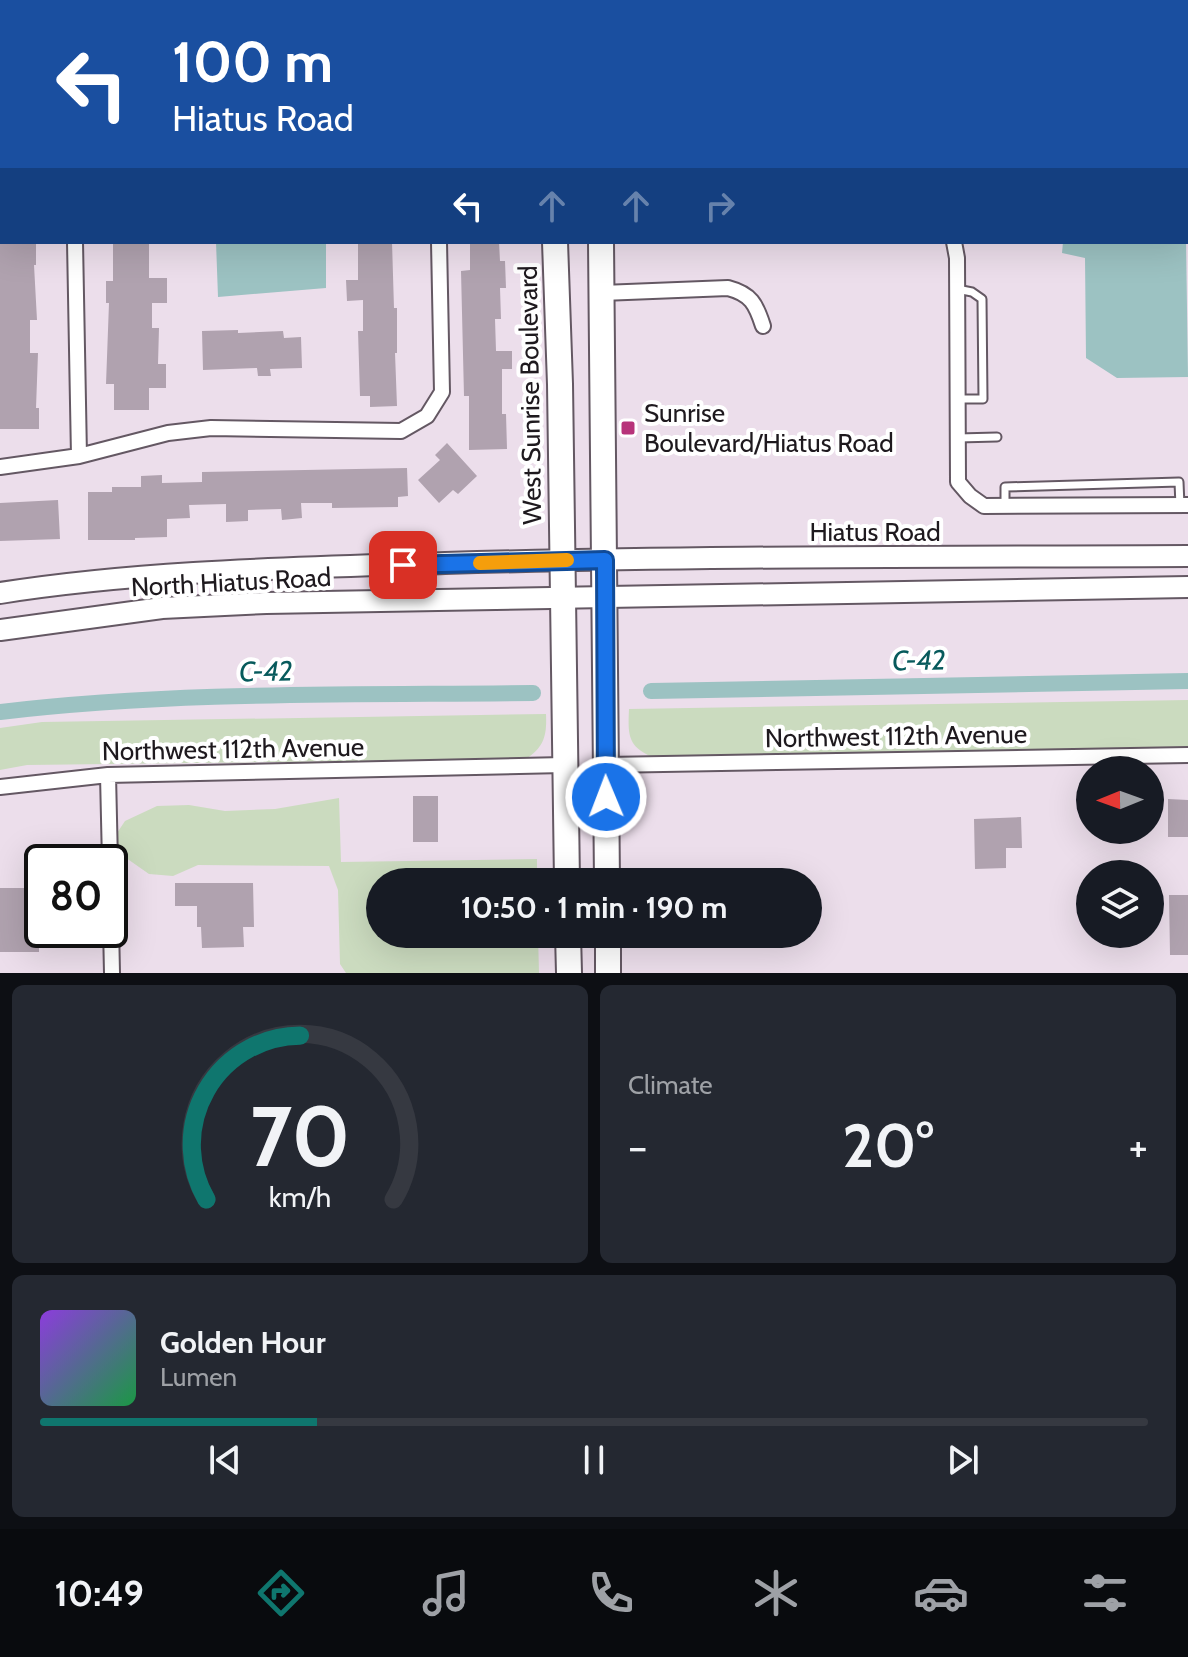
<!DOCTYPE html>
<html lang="en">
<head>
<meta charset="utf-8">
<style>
  body { margin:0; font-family:Cabin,sans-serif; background:#242831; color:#f1f3f6; height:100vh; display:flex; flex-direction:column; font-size:30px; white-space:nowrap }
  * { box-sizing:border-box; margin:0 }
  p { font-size:26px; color:#9ea1a6 }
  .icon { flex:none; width:44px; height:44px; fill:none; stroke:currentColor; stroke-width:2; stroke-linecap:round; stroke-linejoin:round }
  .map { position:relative; height:973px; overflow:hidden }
  .panel { display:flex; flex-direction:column; gap:12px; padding:12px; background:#0d0f14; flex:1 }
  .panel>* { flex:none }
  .hud { position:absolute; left:0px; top:0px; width:1188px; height:244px; box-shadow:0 8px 32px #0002; background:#1a4fa0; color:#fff; overflow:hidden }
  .needle { width:52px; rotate:269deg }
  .fabs { position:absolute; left:1076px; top:756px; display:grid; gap:16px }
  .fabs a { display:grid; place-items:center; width:88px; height:88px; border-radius:50%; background:#171b24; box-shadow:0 8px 32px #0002; font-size:40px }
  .speed { position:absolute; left:24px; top:844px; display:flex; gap:16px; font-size:40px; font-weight:700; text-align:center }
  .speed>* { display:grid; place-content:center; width:104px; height:104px; border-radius:50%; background:#171b24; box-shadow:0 8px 32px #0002; line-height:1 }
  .speed .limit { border:4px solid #111; border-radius:12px; background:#fff; color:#111 }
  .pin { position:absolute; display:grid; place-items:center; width:68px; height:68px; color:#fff; margin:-34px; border-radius:16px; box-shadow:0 4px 12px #0006 }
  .me { position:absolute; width:88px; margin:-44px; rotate:359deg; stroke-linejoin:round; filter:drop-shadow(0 0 6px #0008) }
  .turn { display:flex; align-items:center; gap:28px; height:168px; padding:0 40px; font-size:36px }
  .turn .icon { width:104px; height:104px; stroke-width:2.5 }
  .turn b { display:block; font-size:56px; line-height:68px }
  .lanes { display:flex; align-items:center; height:76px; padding:0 40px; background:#0003; justify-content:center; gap:40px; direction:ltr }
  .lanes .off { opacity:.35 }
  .big { font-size:60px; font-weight:800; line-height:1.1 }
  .panel .tile { flex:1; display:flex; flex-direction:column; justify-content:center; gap:12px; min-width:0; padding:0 28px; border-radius:12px; background:#242831 }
  .panel .dial { align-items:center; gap:0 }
  .dial svg { height:208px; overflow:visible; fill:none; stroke:#363941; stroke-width:7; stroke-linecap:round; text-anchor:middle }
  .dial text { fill:#f1f3f6; stroke:none }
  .song { display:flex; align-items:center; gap:24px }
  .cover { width:96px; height:96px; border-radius:12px; background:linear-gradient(135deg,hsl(270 70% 55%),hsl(140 70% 35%)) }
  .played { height:8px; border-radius:4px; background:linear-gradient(90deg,#0f766e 25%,#363941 25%) }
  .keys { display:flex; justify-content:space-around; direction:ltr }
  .heat { display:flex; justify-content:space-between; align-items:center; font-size:44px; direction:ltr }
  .panel .tiles { flex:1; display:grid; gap:12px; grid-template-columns:1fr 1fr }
  .tile:last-child { grid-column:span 2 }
  .trip { position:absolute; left:366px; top:868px; width:456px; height:80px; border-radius:40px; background:#171b24; box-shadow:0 8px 32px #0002; font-weight:800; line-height:80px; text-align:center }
  .menu { display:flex; height:128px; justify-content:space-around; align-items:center; background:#090b0e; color:#9ea1a6 }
  .menu .icon { width:56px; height:56px }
  .menu .on { color:#0f766e }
  .menu b { font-size:36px; color:#f1f3f6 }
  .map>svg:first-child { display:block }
  .green { fill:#cbdbbf }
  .water { fill:#9cc2c2 }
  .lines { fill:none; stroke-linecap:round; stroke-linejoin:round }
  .canal { stroke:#9cc2c2; stroke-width:16 }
  .building { fill:#b0a2af }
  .lane-casing { stroke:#645863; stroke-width:11 }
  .street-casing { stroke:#645863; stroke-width:18 }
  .secondary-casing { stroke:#645863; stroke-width:24 }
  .highway-casing { stroke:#645863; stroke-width:28 }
  .lane { stroke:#fff; stroke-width:7 }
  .street { stroke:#fff; stroke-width:14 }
  .secondary { stroke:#fff; stroke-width:20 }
  .highway { stroke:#fff; stroke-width:24 }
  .route-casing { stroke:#114b97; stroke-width:20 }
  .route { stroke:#1a73e8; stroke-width:14 }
  .slow { stroke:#f59e0b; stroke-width:14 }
  .poi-dot { fill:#b7337a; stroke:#fff; stroke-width:3 }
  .labels { text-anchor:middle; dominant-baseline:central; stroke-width:8; stroke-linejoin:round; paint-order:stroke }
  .street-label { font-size:26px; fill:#1e191e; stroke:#fff }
  .poi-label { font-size:26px; fill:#1e191e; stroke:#fff; text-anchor:start }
  .water-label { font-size:28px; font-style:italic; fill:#075a5c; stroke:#fff }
</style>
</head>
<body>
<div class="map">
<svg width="1188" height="973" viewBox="0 0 1188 973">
  <rect width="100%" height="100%" fill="#ecdeeb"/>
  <!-- green -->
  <path class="green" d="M1188 700V748L652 757C627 746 628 734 629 709Z
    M546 714C547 736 544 747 526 759L27 765 0 770V728L42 722Z
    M339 798 341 862 537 859V882H380V934H538L539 973H346L340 964 338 890 329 866 198 865 173 876 149 874 119 853 117 833 125 821 157 806 189 805 225 811 275 809Z"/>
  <!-- water -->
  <path class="water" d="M1186 238 1188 377 1117 378 1086 358 1085 258 1062 253 1063 242H1186Z
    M216 242H326V288L218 297Z"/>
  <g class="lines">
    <!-- canal -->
    <path class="canal" d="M651 691 1188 681
      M0 712C177 691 356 695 533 693"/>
  </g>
  <!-- building -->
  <path class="building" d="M0 242H36V265H34L37 320H30V353H38L36 408H39V429H0Z
    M113 242H149V278H167V303H152V328H159L158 364H166V388H149V410H114V384H106L109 303H106V281H113Z
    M358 242H392L394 308H397V353H395L397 406 370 407V396H360L358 331H363V300L347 301 346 280H358Z
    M499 242 500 261H505L506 288H500L501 319H495L496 351H512V369H502V414H506L507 449 469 450V396H464L461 271 470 270V243Z
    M238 330V333L283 331 284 338 301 337 302 368 270 369 271 376H258L257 368 203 370 202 331Z
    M447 443 477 476 458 494 453 490 439 503 418 480 440 460 435 455Z
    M407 468 408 496 398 497V507L332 508V503H301L302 518 282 520 281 509 248 510V521L226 522V504L189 505 190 518 167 519V537L135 538V540H88V492H112V487H141V476L162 475V483L202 482V472Z
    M58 500 60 539 0 541V503Z
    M413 796H438V842H413Z
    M1168 799 1188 800V837H1168Z
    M1021 817 1022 848H1006V868L975 869 974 819Z
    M175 883H253L254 927H243L244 947 202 948 201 927H197V906H175Z
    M0 888H29L32 923H39V952H0Z
    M1169 895H1188V955H1170Z"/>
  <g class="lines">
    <defs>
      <path id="lane" d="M967 2 968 0
        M957 289 972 292 982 299 983 399H958
        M958 438 997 437
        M1005 506V487L1179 482 1180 506"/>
      <path id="street" d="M70 0V2
        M436 0V2
        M656 0V2
        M1166 0 1168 2
        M1186 15 1188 16
        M75 242 79 456
        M954 242 957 258 958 482 970 496 984 506 1188 505
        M602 293 728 288C751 294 756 304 763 326
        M0 467 79 456 168 433 211 428 401 431 427 416 442 392 439 242
        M606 765 1188 755
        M108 775 110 862
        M0 787 108 775 564 765
        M110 878 112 973"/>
      <path id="secondary" d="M0 593C147 570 297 568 445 563 693 556 941 557 1188 556
        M0 630 162 608 266 603 1188 587"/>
      <path id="highway" d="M552 0V2
        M598 0V2
        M555 242 560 384 567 882
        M601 242 607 882
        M568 934 569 973
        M608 934V973"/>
    </defs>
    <!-- lane casing -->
    <use href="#lane" class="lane-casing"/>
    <!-- street casing -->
    <use href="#street" class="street-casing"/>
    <!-- secondary casing -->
    <use href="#secondary" class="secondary-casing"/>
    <!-- highway casing -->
    <use href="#highway" class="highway-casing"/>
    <!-- lane -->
    <use href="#lane" class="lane"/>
    <!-- street -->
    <use href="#street" class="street"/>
    <!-- secondary -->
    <use href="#secondary" class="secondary"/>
    <!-- highway -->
    <use href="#highway" class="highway"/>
  </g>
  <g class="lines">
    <defs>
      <path id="route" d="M403 565 605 560 606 797"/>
    </defs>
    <!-- route casing -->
    <use href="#route" class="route-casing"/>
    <!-- route -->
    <use href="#route" class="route"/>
    <!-- slow -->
    <path class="slow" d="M480 563 567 560"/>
  </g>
  <!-- markers -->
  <rect class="poi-dot" x="620" y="420" width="16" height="16" rx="4"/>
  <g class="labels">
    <!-- street labels -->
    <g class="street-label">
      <text transform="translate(530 395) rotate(-91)">West Sunrise Boulevard</text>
      <text x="875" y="532">Hiatus Road</text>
      <text transform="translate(231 582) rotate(-3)">North Hiatus Road</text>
      <text transform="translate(896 736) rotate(-1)">Northwest 112th Avenue</text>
      <text transform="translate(233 749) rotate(-1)">Northwest 112th Avenue</text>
    </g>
    <!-- poi labels -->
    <g class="poi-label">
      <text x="644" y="413">Sunrise<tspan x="644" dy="30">Boulevard/Hiatus Road</tspan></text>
    </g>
    <!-- water labels -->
    <g class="water-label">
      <text transform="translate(919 660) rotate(-1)">C-42</text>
      <text transform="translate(266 671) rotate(-1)">C-42</text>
    </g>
  </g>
</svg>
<div class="fabs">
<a><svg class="needle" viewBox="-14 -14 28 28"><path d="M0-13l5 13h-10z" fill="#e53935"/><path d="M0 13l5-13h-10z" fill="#9ea1a6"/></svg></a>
<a><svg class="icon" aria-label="layers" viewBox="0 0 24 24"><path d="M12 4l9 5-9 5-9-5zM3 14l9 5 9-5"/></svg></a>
</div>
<div class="speed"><div class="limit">80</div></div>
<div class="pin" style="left:403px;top:565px;background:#d93025"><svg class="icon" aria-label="arrive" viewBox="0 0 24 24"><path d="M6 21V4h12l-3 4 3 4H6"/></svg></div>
<svg class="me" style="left:606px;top:797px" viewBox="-20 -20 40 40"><circle r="17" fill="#1a73e8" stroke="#fff" stroke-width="3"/><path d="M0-11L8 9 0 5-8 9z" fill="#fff"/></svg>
<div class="trip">10:50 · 1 min · 190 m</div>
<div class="hud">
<div class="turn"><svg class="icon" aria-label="left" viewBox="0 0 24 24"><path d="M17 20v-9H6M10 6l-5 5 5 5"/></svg><div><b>100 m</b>Hiatus Road</div></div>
<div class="lanes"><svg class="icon" aria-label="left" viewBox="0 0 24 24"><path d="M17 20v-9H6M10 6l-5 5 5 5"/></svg><svg class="icon off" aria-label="ahead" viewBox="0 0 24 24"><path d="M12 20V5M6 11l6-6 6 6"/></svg><svg class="icon off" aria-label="ahead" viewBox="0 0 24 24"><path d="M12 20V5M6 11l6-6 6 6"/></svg><svg class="icon off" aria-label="right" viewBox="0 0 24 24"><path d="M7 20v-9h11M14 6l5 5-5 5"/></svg></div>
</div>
</div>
<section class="panel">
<div class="tiles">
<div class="tile dial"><svg viewBox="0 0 100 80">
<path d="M14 69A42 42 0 1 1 86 69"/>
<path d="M14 69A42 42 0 0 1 50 6" stroke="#0f766e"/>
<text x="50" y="56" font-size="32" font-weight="700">70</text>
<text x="50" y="72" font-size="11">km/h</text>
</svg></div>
<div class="tile"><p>Climate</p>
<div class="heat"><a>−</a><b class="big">20°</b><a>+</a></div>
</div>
<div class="tile">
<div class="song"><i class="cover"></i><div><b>Golden Hour</b><p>Lumen</p></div></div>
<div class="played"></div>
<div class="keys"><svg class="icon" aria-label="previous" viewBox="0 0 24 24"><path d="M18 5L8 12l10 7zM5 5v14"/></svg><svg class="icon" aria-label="pause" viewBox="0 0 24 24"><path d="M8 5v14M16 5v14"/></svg><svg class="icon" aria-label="next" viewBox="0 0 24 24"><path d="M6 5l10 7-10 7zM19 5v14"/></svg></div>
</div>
</div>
</section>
<nav class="menu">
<b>10:49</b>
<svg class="icon on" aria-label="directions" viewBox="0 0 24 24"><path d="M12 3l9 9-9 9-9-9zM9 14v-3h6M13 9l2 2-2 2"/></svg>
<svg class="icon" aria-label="music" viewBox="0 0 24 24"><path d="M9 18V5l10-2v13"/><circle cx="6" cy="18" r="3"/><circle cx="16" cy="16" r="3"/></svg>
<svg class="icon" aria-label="phone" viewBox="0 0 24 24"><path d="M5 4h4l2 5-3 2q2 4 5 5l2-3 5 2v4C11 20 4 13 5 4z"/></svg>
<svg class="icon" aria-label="climate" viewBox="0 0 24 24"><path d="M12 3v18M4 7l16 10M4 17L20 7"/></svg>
<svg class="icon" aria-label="car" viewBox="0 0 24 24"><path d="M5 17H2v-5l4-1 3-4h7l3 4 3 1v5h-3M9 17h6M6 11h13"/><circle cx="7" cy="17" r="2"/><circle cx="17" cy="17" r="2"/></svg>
<svg class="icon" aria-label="filters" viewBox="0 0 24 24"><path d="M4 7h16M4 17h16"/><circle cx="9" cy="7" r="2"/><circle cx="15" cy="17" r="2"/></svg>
</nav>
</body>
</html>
